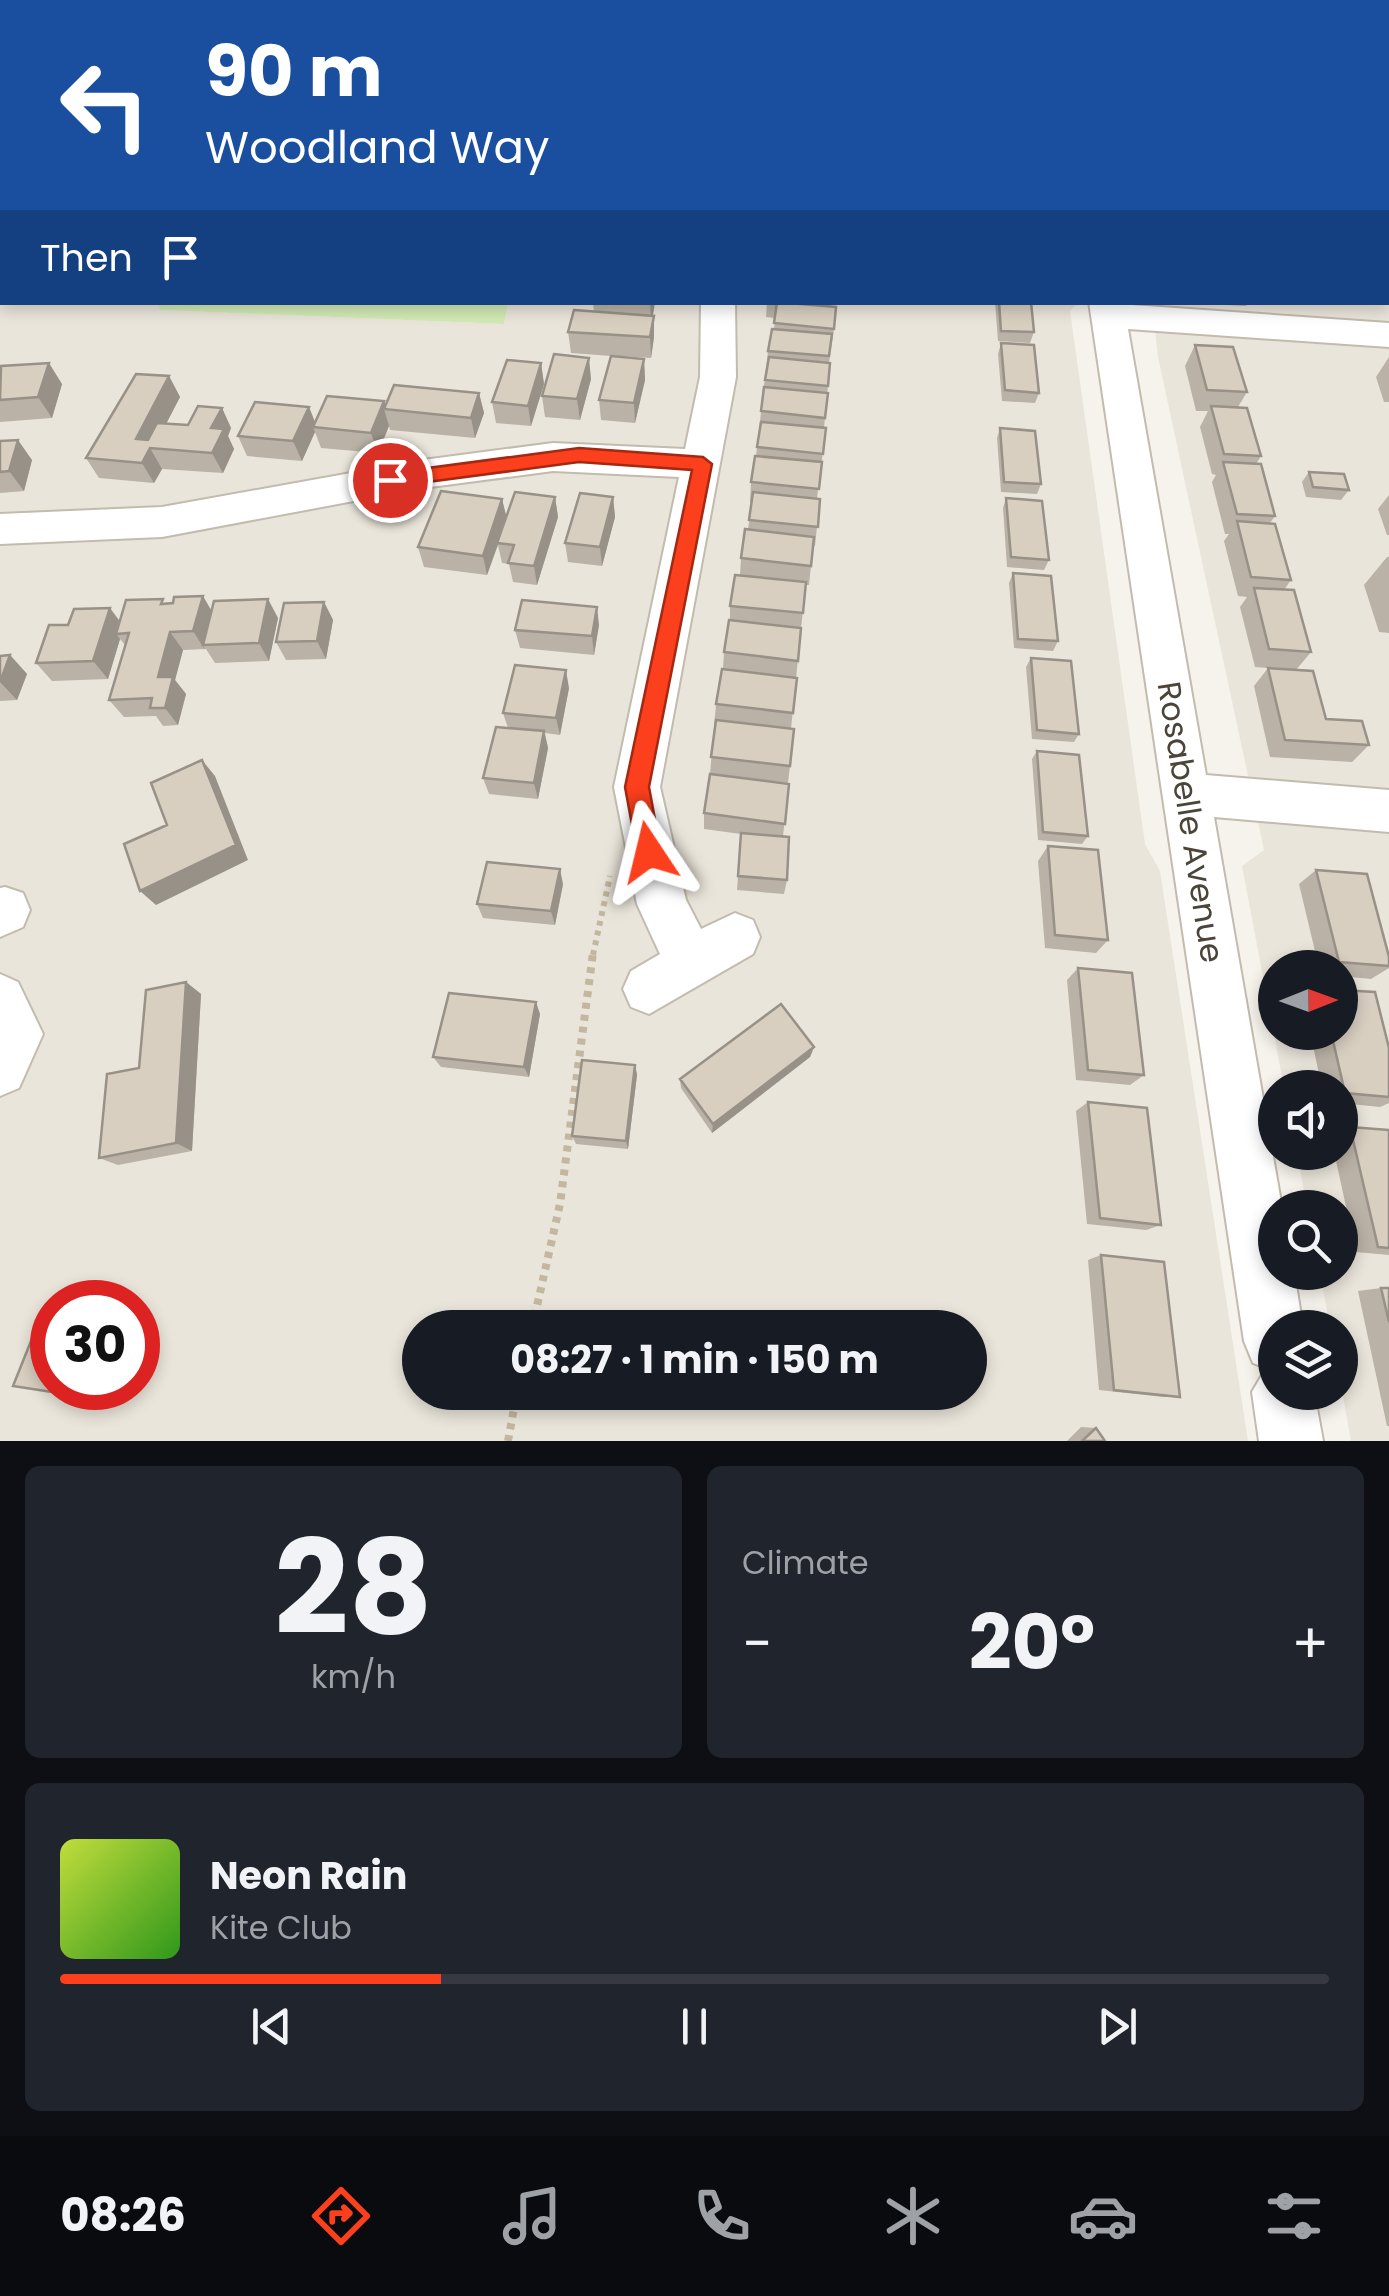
<!DOCTYPE html>
<html lang="en">
<head>
<meta charset="utf-8">
<style>
  body { margin:0; font-family:Poppins,sans-serif; background:#20242c; color:#f1f3f6; height:100vh; display:flex; flex-direction:column; font-size:38px; white-space:nowrap }
  * { box-sizing:border-box; margin:0 }
  p { font-size:32px; color:#9ea1a6 }
  .icon { flex:none; width:55px; height:55px; fill:none; stroke:currentColor; stroke-width:2; stroke-linecap:round; stroke-linejoin:round }
  .map { position:relative; height:1441px; overflow:hidden }
  .details { display:flex; flex-direction:column; gap:25px; padding:25px; background:#0d0f14; flex:1 }
  .details>* { flex:none }
  .hud { position:absolute; left:0px; top:0px; width:1390px; height:305px; box-shadow:0 5px 15px #0003; background:#1a4fa0; color:#fff; overflow:hidden }
  .needle { width:65px; rotate:89deg }
  .buttons { position:absolute; left:1258px; top:950px; display:grid; gap:20px }
  .buttons a { display:grid; place-items:center; width:100px; height:100px; border-radius:50%; background:#171b24; box-shadow:0 5px 15px #0003; font-size:50px }
  .speed { position:absolute; left:30px; top:1280px; display:flex; gap:20px; font-size:50px; font-weight:700; text-align:center }
  .speed>* { display:grid; place-content:center; width:130px; height:130px; border-radius:50%; background:#171b24; box-shadow:0 5px 15px #0003; line-height:1 }
  .speed .limit { border:15px solid #d22; background:#fff; color:#111 }
  .pin { position:absolute; display:grid; place-items:center; width:85px; height:85px; color:#fff; margin:-42px; border:5px solid #fff; border-radius:50%; box-shadow:0 2px 10px #0007 }
  .me { position:absolute; width:110px; margin:-55px; rotate:350deg; stroke-linejoin:round; filter:drop-shadow(0 0 8px #0008) }
  .turn { display:flex; align-items:center; gap:35px; height:210px; padding:0 40px; font-size:45px }
  .turn .icon { width:130px; height:130px; stroke-width:2.5 }
  .turn b { display:block; font-size:70px; line-height:85px }
  .then { display:flex; align-items:center; height:95px; padding:0 40px; background:#0003; gap:20px; font-size:38px }
  .big { font-size:75px; font-weight:700; line-height:1.1 }
  .details .widget { flex:1; display:flex; flex-direction:column; justify-content:center; gap:15px; min-width:0; padding:0 35px; border-radius:15px; background:#20242c }
  .details .dial { align-items:center; gap:0 }
  .dial b { font-size:130px; line-height:1 }
  .song { display:flex; align-items:center; gap:30px }
  .cover { width:120px; height:120px; border-radius:15px; background:linear-gradient(135deg,hsl(70 70% 55%),hsl(110 70% 35%)) }
  .played { height:10px; border-radius:5px; background:linear-gradient(90deg,#fc3f1d 30%,#363941 30%) }
  .keys { display:flex; justify-content:space-around; direction:ltr }
  .heat { display:flex; justify-content:space-between; align-items:center; font-size:55px; direction:ltr }
  .details .tiles { flex:1; display:grid; gap:25px; grid-template-columns:1fr 1fr }
  .widget:last-child { grid-column:span 2 }
  .trip { position:absolute; left:402px; top:1310px; width:585px; height:100px; border-radius:50px; background:#171b24; box-shadow:0 5px 15px #0003; font-weight:700; line-height:100px; text-align:center }
  .tabs { display:flex; height:160px; justify-content:space-around; align-items:center; background:#090b0e; color:#9ea1a6 }
  .tabs .icon { width:70px; height:70px }
  .tabs .on { color:#fc3f1d }
  .tabs b { font-size:45px; color:#f1f3f6 }
  .map>svg:first-child { display:block }
  .residential { fill:#eae5da; fill-rule:evenodd }
  .green { fill:#d2eab5 }
  .lines { fill:none; stroke-linecap:round; stroke-linejoin:round }
  .street-casing { stroke:#c2bbae; stroke-width:4 }
  .path-far2 { stroke:#c4b79f; stroke-width:4; stroke-dasharray:4 4; stroke-linecap:butt }
  .path-far1 { stroke:#c4b79f; stroke-width:6; stroke-dasharray:5 5; stroke-linecap:butt }
  .path { stroke:#c4b79f; stroke-width:8; stroke-dasharray:6 6; stroke-linecap:butt }
  .street { fill:#fff; fill-rule:evenodd }
  .wall { fill:#bab2a6 }
  .shaded-wall { fill:#979187 }
  .building { fill:#d8cfc1; stroke:#979187; stroke-width:2.5 }
  .route { fill:#fc3f1d; stroke:#a42913; stroke-width:2.5 }
  .labels { text-anchor:middle; dominant-baseline:central; stroke-width:9; stroke-linejoin:round; paint-order:stroke }
  .street-label { font-size:32px; fill:#4b4439; stroke:#fff }
</style>
</head>
<body>
<div class="map">
<svg width="1389" height="1441" viewBox="0 0 1389 1441">
  <rect width="100%" height="100%" fill="#f6f3ec"/>
  <!-- residential -->
  <path class="residential" d="M1389 61V1441H1351L1340 1380V1328L1330 1327 1320 1273 1340 1272V1208L1307 1207 1297 1153 1340 1152V1088L1284 1087 1242 866 1264 850 1158 357 1153 312 1138 303 1388 302ZM1275 968H1340V1032H1275Z
    M0 74 2 302H158L161 310 504 324 508 302 1077 303 1070 311 1145 844 1160 871 1248 1441H0ZM52 1302H138V1388H52ZM420 1328H970V1392H420Z"/>
  <!-- green -->
  <path class="green" d="M0 0H1389V61L1388 2H2L0 74Z
    M158 303V302L508 303 504 324 160 310Z"/>
  <g class="lines">
    <defs>
      <path id="street" d="M1388 130H1389V148H1388Z
        M701 302H735L736 377 660 787 686 900 701 929 735 913 753 920 760 937 753 954 649 1014 631 1007 623 989 631 971 660 954 637 904 614 787 679 477 553 471 423 488 162 537 0 544V514L162 507 423 460 553 443 685 449 700 377Z
        M1089 302 1389 323V347L1128 329 1206 775 1389 790V832L1214 817 1282 1208H1275V1272H1294L1303 1328H1275V1392H1314L1323 1441H1259L1252 1392 1266 1368 1253 1363 1244 1341Z
        M5 887 23 893 30 910 23 927 0 937V888Z
        M0 974 18 982 43 1034 19 1088 0 1096Z"/>
    </defs>
    <!-- street casing -->
    <use href="#street" class="street-casing"/>
    <!-- path-far2 -->
    <path class="path-far2" d="M921 0 926 2
      M947 0 953 2"/>
    <!-- path-far1 -->
    <path class="path-far1" d="M593 955 610 876"/>
    <!-- path -->
    <path class="path" d="M532 1328 560 1204 593 953
      M508 1441 517 1392"/>
    <!-- street -->
    <use href="#street" class="street"/>
  </g>
  <!-- wall -->
  <path class="wall" d="M1388 39 1389 41V118H1388Z
    M1388 152H1389V194H1388Z
    M1388 256 1389 257V300H1388Z
    M593 302H655L653 316 654 337 651 358 621 356 644 359 645 380 635 423 601 420 599 400 611 356 571 353 568 332 594 312Z
    M767 302H826V306L834 329 829 363H830L824 428H826L817 498 820 499 815 546H813L809 585H806L801 628 791 729 790 766 788 783 710 774 716 704 723 669 724 652 730 620V606L740 575 741 558 748 529 752 502H750L751 482 756 456 768 351 774 329 775 318 766 317Z
    M995 302H1031L1034 332 1030 343 998 341Z
    M1225 302H1248L1246 306 1226 305Z
    M1001 343 1039 393 1035 403 1002 401 998 354Z
    M1195 345 1247 392 1238 407 1261 456 1256 464 1275 516 1270 523 1291 580 1284 590 1311 652 1296 670 1255 667 1240 607 1247 597 1238 596 1224 541 1229 534H1225L1212 482 1216 475 1212 474 1200 427 1208 411H1196L1185 366Z
    M1389 357V402H1384L1376 377Z
    M541 363 544 384 531 426 496 423 492 402Z
    M0 369 62 384 52 418 0 422Z
    M169 376 180 397 166 424 188 425 222 408 231 428 228 436 234 449 223 473 162 469 154 483 99 478 86 458Z
    M591 379 580 420 545 417 542 396Z
    M479 393 484 413 475 438 390 430 389 426 378 453 321 448 315 432 302 461 247 456 238 436 309 407 315 423 385 405Z
    M1000 428 1041 484 1037 494 1001 492 997 438Z
    M0 441 32 460 24 491 0 493Z
    M1309 472 1349 490 1341 500 1306 497 1302 482Z
    M1389 495V535H1387L1378 509Z
    M555 497 558 517 537 585 513 582 509 564 502 563 498 545 487 575 424 567 418 547 502 499 506 517Z
    M613 497 615 517 602 566 568 562 565 543Z
    M1006 498 1049 560 1044 570 1007 567 1003 508Z
    M1387 557H1389V633L1379 632 1364 585Z
    M1013 573 1058 641 1053 651 1014 648 1009 583Z
    M324 602 333 620 326 659 286 660 276 642Z
    M166 604 278 618 269 661 215 663 206 649 183 650 175 680 186 694 178 725 163 726 156 716 124 717 109 700 125 645 120 639 108 679 52 681 36 663 68 625 120 622Z
    M599 625 594 655 520 648 515 630Z
    M10 655 27 674 17 700 0 701V656Z
    M1031 658 1079 734 1074 742 1032 739 1026 667Z
    M1268 668 1326 719 1369 745 1352 762 1270 757 1254 686Z
    M569 688 560 735 545 733 548 748 538 799 489 794 483 778 508 728 503 713Z
    M1037 751 1088 836 1082 844 1038 840 1032 759Z
    M789 784 783 836 787 880 784 894 737 890 741 834 704 829V813Z
    M1048 846 1108 940 1096 953 1045 948 1038 861Z
    M1316 870 1389 957V968L1371 979 1340 976V968H1319L1299 884Z
    M563 884 555 925 483 918 477 904Z
    M1078 968 1144 1075 1130 1085 1076 1080 1067 980Z
    M186 982 201 994 192 1151 118 1165 99 1158 139 1068Z
    M540 1014 529 1077 441 1067 433 1057Z
    M1310 1032H1340L1389 1048V1103L1380 1107 1340 1103V1088H1322Z
    M814 1047 810 1057 712 1133 681 1088 680 1079Z
    M635 1065 637 1075 628 1149 576 1144 572 1136Z
    M1088 1102 1161 1225 1146 1230 1087 1224 1076 1111Z
    M1350 1127 1389 1130V1255L1356 1252 1334 1152H1340V1131Z
    M1101 1255 1180 1397H1163L1099 1390 1088 1260Z
    M1381 1288H1389V1426H1387L1358 1291Z
    M1081 1427 1096 1428 1105 1441H1067Z"/>
  <!-- shaded-wall -->
  <path class="shaded-wall" d="M650 302H655L651 325Z
    M654 316V337L651 358 650 337Z
    M589 358 591 379 580 420 577 399Z
    M644 359 645 380 635 423 634 403Z
    M49 363 62 384 52 418 38 397Z
    M541 363 544 384 531 426 528 406Z
    M169 376 180 397 153 449 150 448 162 469 154 483 142 463 136 439Z
    M479 393 484 413 475 438 471 418Z
    M384 401 387 409H384L389 426 378 453 371 433Z
    M309 407 317 427H313L315 432 302 461 293 441Z
    M222 408 231 428 228 436 234 449 223 473 212 453 211 428Z
    M18 440 32 460 24 491 9 471Z
    M555 497 558 517 537 585 534 566Z
    M613 497 615 517 602 566 600 547Z
    M502 499 507 519 487 575 483 556Z
    M203 596 214 615 203 645 205 650 193 631Z
    M268 599 278 618 269 661 259 643Z
    M324 602 333 620 326 659 317 641Z
    M597 607 599 625 594 655 592 636Z
    M110 608 124 627 116 634 120 639 108 679 93 661Z
    M170 632 183 650 175 680 186 694 178 725 165 708 158 677Z
    M10 655 27 674 17 700 0 682Z
    M566 670 569 688 560 735 556 718Z
    M544 731 548 748 538 799 534 783Z
    M202 760 215 776 248 860 156 905 140 891Z
    M560 869 563 884 555 925 551 911Z
    M186 982 201 994 192 1151 176 1143Z
    M536 1002 540 1014 529 1077 524 1067Z
    M814 1047 810 1057 712 1133 713 1124Z
    M635 1065 637 1075 628 1149 626 1141Z
    M88 1388H109L106 1397H85Z"/>
  <!-- building -->
  <path class="building" d="M1388 39 1389 41V86H1388Z
    M1388 256 1389 257V278H1388Z
    M777 302 836 307 834 329 774 323Z
    M999 302H1031L1034 332 1001 331Z
    M574 310 654 316 650 337 568 332Z
    M772 329 832 334 829 356 768 351Z
    M1001 343 1034 345 1039 393 1005 390Z
    M1195 345 1233 347 1247 392 1207 390Z
    M554 354 589 358 577 399 542 396Z
    M611 356 644 359 634 403 599 400Z
    M769 357 830 363 828 386 765 380Z
    M507 360 541 363 528 406 492 402Z
    M49 363 38 397 0 400 1 366Z
    M136 374 169 376 136 439 148 440 157 423 188 425 198 406 222 408 211 428 224 429 212 453 150 448 142 463 86 458Z
    M394 385 479 393 471 418 384 409Z
    M764 387 828 393 825 418 761 411Z
    M327 396 384 401 371 433 313 427Z
    M255 402 309 407 293 441 238 436Z
    M1211 406 1247 408 1261 456 1224 454Z
    M761 422 826 428 823 454 757 447Z
    M1000 428 1035 431 1041 484 1004 482Z
    M18 440 9 471 0 472V441Z
    M755 456 822 462 819 489 751 482Z
    M1223 462 1261 464 1275 516 1237 514Z
    M1309 472 1344 474 1349 490 1313 487Z
    M441 491 502 499 483 556 418 547Z
    M515 492 555 497 534 566 508 563 514 545 497 543Z
    M753 492 820 499 818 527 749 520Z
    M580 493 613 497 600 547 565 543Z
    M1006 498 1042 501 1049 560 1011 557Z
    M1237 521 1275 524 1291 580 1251 577Z
    M745 529 814 537 811 566 741 558Z
    M1013 573 1051 576 1058 641 1018 639Z
    M735 575 806 582 803 613 730 606Z
    M1254 588 1294 590 1311 652 1269 649Z
    M203 596 193 631 170 632 158 677H173L165 708H150L152 698 109 700 129 633 116 634 126 600 163 599 161 604 173 603 174 597Z
    M268 599 259 643 203 645 214 601Z
    M522 600 597 607 592 636 515 630Z
    M324 602 317 641 276 642 284 603Z
    M110 608 93 661 36 663 49 625H68L74 609Z
    M729 620 801 628 798 661 724 652Z
    M10 655 0 682V656Z
    M1031 658 1071 661 1079 734 1037 730Z
    M515 665 566 670 556 718 503 713Z
    M1268 668 1313 671 1326 719 1362 721 1369 745 1285 740Z
    M722 669 797 678 793 713 716 704Z
    M716 720 794 729 790 766 711 757Z
    M496 727 544 731 534 783 483 778Z
    M1037 751 1079 755 1088 836 1043 832Z
    M202 760 236 845 140 891 124 844 167 825 151 783Z
    M710 774 789 784 785 824 704 813Z
    M741 833 789 837 787 880 738 876Z
    M1048 846 1098 850 1108 940 1055 935Z
    M487 862 560 869 551 911 477 904Z
    M1316 870 1367 874 1389 957V966L1339 962Z
    M1078 968 1132 973 1144 1075 1088 1070Z
    M186 982 176 1143 99 1158 107 1074 139 1068 146 990Z
    M1340 990 1375 992 1389 1048V1097L1345 1093 1331 1032H1340Z
    M449 993 536 1002 524 1067 433 1057Z
    M781 1004 814 1047 713 1124 680 1079Z
    M582 1060 635 1065 626 1141 572 1136Z
    M1088 1102 1147 1108 1161 1225 1100 1218Z
    M1350 1127 1389 1130V1248L1378 1247Z
    M1101 1255 1164 1262 1180 1397 1114 1390Z
    M1381 1288H1389V1322Z
    M45 1306 52 1307V1388H88L85 1397 13 1386Z
    M1096 1428 1105 1441H1082Z"/>
  <!-- route -->
  <path class="route" d="M579 448 703 457 712 464 649 787 661 852 649 863 637 852 625 787 692 470 579 462 390 487 380 480 390 473Z"/>
  <g class="labels">
    <!-- street labels -->
    <g class="street-label">
      <text transform="translate(1191 822) rotate(81)">Rosabelle Avenue</text>
    </g>
  </g>
</svg>
<div class="buttons">
<a><svg class="needle" viewBox="-14 -14 28 28"><path d="M0-13l5 13h-10z" fill="#e53935"/><path d="M0 13l5-13h-10z" fill="#9ea1a6"/></svg></a>
<a><svg class="icon" aria-label="sound" viewBox="0 0 24 24"><path d="M4 9h4l5-4v14l-5-4H4zM17 9q2 3 0 6"/></svg></a>
<a><svg class="icon" aria-label="search" viewBox="0 0 24 24"><circle cx="10" cy="10" r="6"/><path d="M15 15l6 6"/></svg></a>
<a><svg class="icon" aria-label="layers" viewBox="0 0 24 24"><path d="M12 4l9 5-9 5-9-5zM3 14l9 5 9-5"/></svg></a>
</div>
<div class="speed"><div class="limit">30</div></div>
<div class="pin" style="left:390px;top:480px;background:#d93025"><svg class="icon" aria-label="arrive" viewBox="0 0 24 24"><path d="M6 21V4h12l-3 4 3 4H6"/></svg></div>
<svg class="me" style="left:649px;top:852px" viewBox="-20 -20 40 40"><path d="M0-17L14 15 0 8-14 15z" fill="#fc3f1d" stroke="#fff" stroke-width="4"/></svg>
<div class="trip">08:27 · 1 min · 150 m</div>
<div class="hud">
<div class="turn"><svg class="icon" aria-label="left" viewBox="0 0 24 24"><path d="M17 20v-9H6M10 6l-5 5 5 5"/></svg><div><b>90 m</b>Woodland Way</div></div>
<div class="then">Then<svg class="icon" aria-label="arrive" viewBox="0 0 24 24"><path d="M6 21V4h12l-3 4 3 4H6"/></svg></div>
</div>
</div>
<section class="details">
<div class="tiles">
<div class="widget dial"><b>28</b><p>km/h</p></div>
<div class="widget"><p>Climate</p>
<div class="heat"><a>−</a><b class="big">20°</b><a>+</a></div>
</div>
<div class="widget">
<div class="song"><i class="cover"></i><div><b>Neon Rain</b><p>Kite Club</p></div></div>
<div class="played"></div>
<div class="keys"><svg class="icon" aria-label="previous" viewBox="0 0 24 24"><path d="M18 5L8 12l10 7zM5 5v14"/></svg><svg class="icon" aria-label="pause" viewBox="0 0 24 24"><path d="M8 5v14M16 5v14"/></svg><svg class="icon" aria-label="next" viewBox="0 0 24 24"><path d="M6 5l10 7-10 7zM19 5v14"/></svg></div>
</div>
</div>
</section>
<nav class="tabs">
<b>08:26</b>
<svg class="icon on" aria-label="directions" viewBox="0 0 24 24"><path d="M12 3l9 9-9 9-9-9zM9 14v-3h6M13 9l2 2-2 2"/></svg>
<svg class="icon" aria-label="music" viewBox="0 0 24 24"><path d="M9 18V5l10-2v13"/><circle cx="6" cy="18" r="3"/><circle cx="16" cy="16" r="3"/></svg>
<svg class="icon" aria-label="phone" viewBox="0 0 24 24"><path d="M5 4h4l2 5-3 2q2 4 5 5l2-3 5 2v4C11 20 4 13 5 4z"/></svg>
<svg class="icon" aria-label="climate" viewBox="0 0 24 24"><path d="M12 3v18M4 7l16 10M4 17L20 7"/></svg>
<svg class="icon" aria-label="car" viewBox="0 0 24 24"><path d="M5 17H2v-5l4-1 3-4h7l3 4 3 1v5h-3M9 17h6M6 11h13"/><circle cx="7" cy="17" r="2"/><circle cx="17" cy="17" r="2"/></svg>
<svg class="icon" aria-label="filters" viewBox="0 0 24 24"><path d="M4 7h16M4 17h16"/><circle cx="9" cy="7" r="2"/><circle cx="15" cy="17" r="2"/></svg>
</nav>
</body>
</html>
